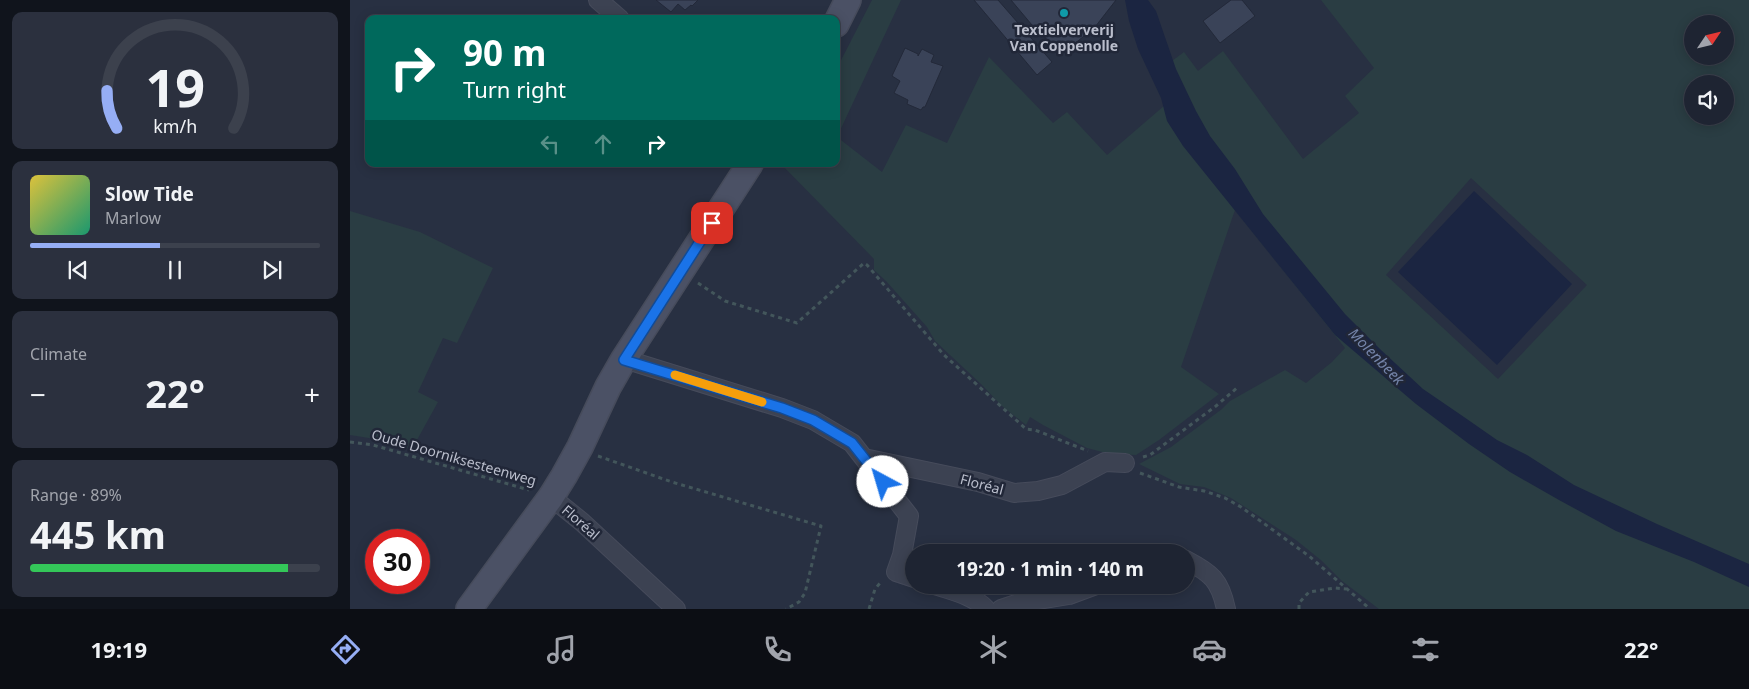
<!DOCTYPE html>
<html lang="en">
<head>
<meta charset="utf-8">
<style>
  body { margin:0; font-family:"Noto Sans",sans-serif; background:#2b303e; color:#f1f3f6; height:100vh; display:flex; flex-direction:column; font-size:19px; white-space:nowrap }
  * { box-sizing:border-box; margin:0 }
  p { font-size:16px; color:#a1a4ac }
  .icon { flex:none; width:28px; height:28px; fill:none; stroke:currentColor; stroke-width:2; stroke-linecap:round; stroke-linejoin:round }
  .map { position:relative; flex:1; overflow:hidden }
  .sheet { display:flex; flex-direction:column; gap:12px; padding:12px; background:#10141c; width:350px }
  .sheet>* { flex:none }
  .hud { position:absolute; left:15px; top:15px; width:475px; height:152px; border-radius:10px; box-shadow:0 2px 12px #0003,0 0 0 1px #3c414d; background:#00695c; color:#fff; overflow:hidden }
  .needle { width:32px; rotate:55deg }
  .controls { position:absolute; left:1334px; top:15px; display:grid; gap:10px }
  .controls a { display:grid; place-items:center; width:50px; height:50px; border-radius:50%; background:#1e2432; box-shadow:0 2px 12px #0003,0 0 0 1px #3c414d; font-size:25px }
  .speed { position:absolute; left:15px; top:529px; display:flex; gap:10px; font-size:25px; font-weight:700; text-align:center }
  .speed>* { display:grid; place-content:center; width:65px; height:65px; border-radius:50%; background:#1e2432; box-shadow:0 2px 12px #0003,0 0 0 1px #3c414d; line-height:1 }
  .speed .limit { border:8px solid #d22; background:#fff; color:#111 }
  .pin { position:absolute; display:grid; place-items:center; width:42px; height:42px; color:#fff; margin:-21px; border-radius:10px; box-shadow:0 2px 8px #0006 }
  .me { position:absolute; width:55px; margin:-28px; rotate:321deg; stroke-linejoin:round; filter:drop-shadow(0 0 4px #0008) }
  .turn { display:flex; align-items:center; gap:18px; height:105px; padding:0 15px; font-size:22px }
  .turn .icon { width:65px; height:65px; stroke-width:2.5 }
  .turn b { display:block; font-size:35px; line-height:42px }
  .lanes { display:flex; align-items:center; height:48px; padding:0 15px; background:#0003; justify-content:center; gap:25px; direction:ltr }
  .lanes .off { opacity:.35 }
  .big { font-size:38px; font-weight:700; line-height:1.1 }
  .sheet .tile { flex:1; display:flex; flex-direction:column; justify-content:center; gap:8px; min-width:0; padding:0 18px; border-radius:10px; background:#2b303e }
  .sheet .dial { align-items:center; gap:0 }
  .dial svg { height:130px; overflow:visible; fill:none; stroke:#3c414d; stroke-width:7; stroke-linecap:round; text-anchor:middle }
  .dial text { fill:#f1f3f6; stroke:none }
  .song { display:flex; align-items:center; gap:15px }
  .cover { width:60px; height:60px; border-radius:8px; background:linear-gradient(135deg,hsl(50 70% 55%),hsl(160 70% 35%)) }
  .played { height:5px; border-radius:2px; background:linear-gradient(90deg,#96aef5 45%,#3c414d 45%) }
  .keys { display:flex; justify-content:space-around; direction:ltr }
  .heat { display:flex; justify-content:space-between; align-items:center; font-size:28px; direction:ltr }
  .charge { height:8px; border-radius:4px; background:linear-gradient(90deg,#34c759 89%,#3c414d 0) }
  .trip { position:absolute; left:555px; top:544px; width:290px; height:50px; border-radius:25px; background:#1e2432; box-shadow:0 2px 12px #0003,0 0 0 1px #3c414d; font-weight:700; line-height:50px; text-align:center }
  .menu { display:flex; height:80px; justify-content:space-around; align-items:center; background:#0c0e14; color:#a1a4ac }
  .menu .icon { width:35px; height:35px }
  .menu .selected { color:#96aef5 }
  .menu b { font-size:22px; color:#f1f3f6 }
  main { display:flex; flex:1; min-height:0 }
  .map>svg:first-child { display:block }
  .green { fill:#2a3d43; fill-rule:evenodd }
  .water { fill:#1b2541 }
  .building { fill:#3a4358; stroke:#232939 }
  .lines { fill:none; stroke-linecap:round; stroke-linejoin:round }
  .street-casing { stroke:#464b5b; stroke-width:20 }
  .secondary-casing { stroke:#464b5b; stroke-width:28 }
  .path { stroke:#43565b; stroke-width:3; stroke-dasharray:4 4; stroke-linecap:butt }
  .street { stroke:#3c4252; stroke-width:18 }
  .secondary { stroke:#4b5165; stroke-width:25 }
  .route-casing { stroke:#114b97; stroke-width:12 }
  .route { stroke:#1a73e8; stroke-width:9 }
  .slow { stroke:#f59e0b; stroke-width:9 }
  .culture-dot { fill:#0f9aa8; stroke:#212738; stroke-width:2 }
  .labels { text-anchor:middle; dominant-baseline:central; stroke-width:5; stroke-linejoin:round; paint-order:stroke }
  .poi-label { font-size:14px; font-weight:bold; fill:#babecc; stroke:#212738 }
  .street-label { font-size:14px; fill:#babecc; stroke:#212738 }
  .water-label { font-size:15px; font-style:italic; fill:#7484a9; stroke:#212738 }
</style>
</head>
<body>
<main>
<section class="sheet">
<div class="tile dial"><svg viewBox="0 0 100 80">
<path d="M14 69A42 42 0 1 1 86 69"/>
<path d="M14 69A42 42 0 0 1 8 46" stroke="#96aef5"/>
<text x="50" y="56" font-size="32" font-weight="700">19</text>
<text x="50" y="72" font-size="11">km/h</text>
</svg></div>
<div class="tile">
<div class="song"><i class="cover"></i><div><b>Slow Tide</b><p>Marlow</p></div></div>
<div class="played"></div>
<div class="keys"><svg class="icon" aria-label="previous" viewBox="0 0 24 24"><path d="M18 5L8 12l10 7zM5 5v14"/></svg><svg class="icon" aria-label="pause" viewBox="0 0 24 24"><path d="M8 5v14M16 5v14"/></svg><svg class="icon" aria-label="next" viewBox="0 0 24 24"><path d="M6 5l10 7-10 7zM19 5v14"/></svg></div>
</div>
<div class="tile"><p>Climate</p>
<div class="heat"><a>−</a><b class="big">22°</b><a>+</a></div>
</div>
<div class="tile"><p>Range · 89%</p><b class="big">445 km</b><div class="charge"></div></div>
</section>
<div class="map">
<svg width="1399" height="609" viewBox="0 0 1399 609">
  <rect width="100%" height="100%" fill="#283042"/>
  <!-- green -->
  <path class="green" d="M522 0H551L487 137 532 172 556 125 597 143 639 57 703 123 717 112 757 155 822 99 810 70 834 52 848 71 873 51 953 159 1009 113 995 96 1024 68 971 0H1399V609H1029L992 581 972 561 946 540 881 498 854 487 830 484 789 464 821 447 872 409 880 401 935 370 956 383 982 362 995 348 885 210 831 367 869 394 809 440 786 455 760 454 737 448 693 425 680 417 676 425 652 406 631 384 585 341 577 327 536 281 524 270V259L431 164H486V70ZM1342 24H1375V56H1342ZM1342 84H1375V116H1342ZM1121 178 1237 285 1148 379 1036 275Z
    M0 211 70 232 143 268 107 343 93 338 68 392 88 402 62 449 25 439 0 435Z"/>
  <!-- water -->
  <path class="water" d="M775 0H798L806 11 826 69 846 111 860 136 885 169 913 214 995 314 1031 350 1073 389 1114 417 1147 440 1177 455 1224 485 1307 524 1399 564V587L1344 562 1266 531 1209 500 1160 472 1119 444 1066 404 985 335 833 146 817 121 811 98 788 49 779 21Z
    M1124 191 1222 284 1147 365 1048 272Z"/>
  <!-- building -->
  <path class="building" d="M306 0H348L342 6 341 5 335 10 328 4 321 12Z
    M624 0H648L702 62 687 75Z
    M661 0H766L745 27 717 50 715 48 708 53 689 30 687 31Z
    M881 0H892L905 16 870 43 853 21Z
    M555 48 568 54V56L572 49 584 55 581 62 593 66 575 107H573L571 110 557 104 558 100 544 93 550 81 542 76Z"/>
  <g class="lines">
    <defs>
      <path id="street" d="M248 0 270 19
        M274 359 432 408 463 420 502 443 559 516 552 555 546 572 564 578
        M514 458 628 482 664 493 688 491 712 485 755 462 775 463
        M201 497 232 522 326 609
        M836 560C861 573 870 580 876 609
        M585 585C602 591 623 595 636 609
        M651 609 669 603 719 595 746 585"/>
      <path id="secondary" d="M486 24 498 0
        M119 609 201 497 214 476 230 447 258 387 274 359 400 164"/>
    </defs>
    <!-- street casing -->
    <use href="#street" class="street-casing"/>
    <!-- secondary casing -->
    <use href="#secondary" class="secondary-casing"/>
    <!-- path -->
    <path class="path" d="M348 283 375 301 447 323 514 263 517 265 594 355 676 429 685 430 738 451
      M0 442 23 445 179 490
      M248 456 322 482 471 526 455 593 449 602 436 609
      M793 457 800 455 866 406 888 387
      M790 473 829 487 854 491 875 498 891 507 959 556 1020 609
      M519 609 525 589 531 582
      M949 609V603L959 592 985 588 996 589"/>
    <!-- street -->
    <use href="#street" class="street"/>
    <!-- secondary -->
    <use href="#secondary" class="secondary"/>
  </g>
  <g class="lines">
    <defs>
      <path id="route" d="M362 223 274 360 432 408 463 420 502 443 533 482"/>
    </defs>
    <!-- route casing -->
    <use href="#route" class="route-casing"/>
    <!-- route -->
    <use href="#route" class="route"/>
    <!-- slow -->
    <path class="slow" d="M325 375 412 402"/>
  </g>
  <!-- markers -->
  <circle class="culture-dot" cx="714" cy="13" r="5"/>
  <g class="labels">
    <!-- poi labels -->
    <g class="poi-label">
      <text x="714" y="29">Textielververij<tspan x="714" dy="16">Van Coppenolle</tspan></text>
    </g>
    <!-- street labels -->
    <g class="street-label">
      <text transform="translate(104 457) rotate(16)">Oude Doorniksesteenweg</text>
      <text transform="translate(632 484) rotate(15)">Floréal</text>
      <text transform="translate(231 522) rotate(41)">Floréal</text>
    </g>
    <!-- water labels -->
    <g class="water-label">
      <text transform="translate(1027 356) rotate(46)">Molenbeek</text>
    </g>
  </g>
</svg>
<div class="controls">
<a><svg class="needle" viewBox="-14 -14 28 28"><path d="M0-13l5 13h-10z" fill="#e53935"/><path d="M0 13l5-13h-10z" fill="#a1a4ac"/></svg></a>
<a><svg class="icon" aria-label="sound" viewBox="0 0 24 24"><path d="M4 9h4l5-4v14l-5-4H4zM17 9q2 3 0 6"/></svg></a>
</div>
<div class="speed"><div class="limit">30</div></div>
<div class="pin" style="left:362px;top:223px;background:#d93025"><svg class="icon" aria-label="arrive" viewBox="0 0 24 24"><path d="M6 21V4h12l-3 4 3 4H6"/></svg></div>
<svg class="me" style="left:533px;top:482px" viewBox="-20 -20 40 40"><circle r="19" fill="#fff"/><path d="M0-13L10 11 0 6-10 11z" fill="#1a73e8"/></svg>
<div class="trip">19:20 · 1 min · 140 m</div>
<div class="hud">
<div class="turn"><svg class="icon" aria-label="right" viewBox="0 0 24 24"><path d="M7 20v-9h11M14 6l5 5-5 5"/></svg><div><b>90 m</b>Turn right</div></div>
<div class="lanes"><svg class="icon off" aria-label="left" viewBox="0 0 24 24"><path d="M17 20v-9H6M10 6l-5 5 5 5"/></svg><svg class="icon off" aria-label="ahead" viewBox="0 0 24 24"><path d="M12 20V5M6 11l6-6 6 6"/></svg><svg class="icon" aria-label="right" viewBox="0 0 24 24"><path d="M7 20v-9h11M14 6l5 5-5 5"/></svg></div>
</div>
</div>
</main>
<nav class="menu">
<b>19:19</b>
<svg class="icon selected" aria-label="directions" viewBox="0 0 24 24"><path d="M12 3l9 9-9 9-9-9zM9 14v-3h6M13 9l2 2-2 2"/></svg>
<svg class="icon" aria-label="music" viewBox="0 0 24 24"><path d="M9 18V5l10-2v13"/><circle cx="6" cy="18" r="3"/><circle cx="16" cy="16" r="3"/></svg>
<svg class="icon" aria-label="phone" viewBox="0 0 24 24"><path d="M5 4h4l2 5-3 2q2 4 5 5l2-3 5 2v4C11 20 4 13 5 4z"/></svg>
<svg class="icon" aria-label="climate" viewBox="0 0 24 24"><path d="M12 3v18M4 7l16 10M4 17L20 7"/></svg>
<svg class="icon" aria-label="car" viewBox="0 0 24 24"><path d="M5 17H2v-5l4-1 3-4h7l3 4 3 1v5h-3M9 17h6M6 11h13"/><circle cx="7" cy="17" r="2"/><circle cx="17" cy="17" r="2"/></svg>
<svg class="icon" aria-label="filters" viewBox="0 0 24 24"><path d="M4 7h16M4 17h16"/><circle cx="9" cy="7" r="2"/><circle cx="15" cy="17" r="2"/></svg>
<b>22°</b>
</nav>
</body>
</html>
